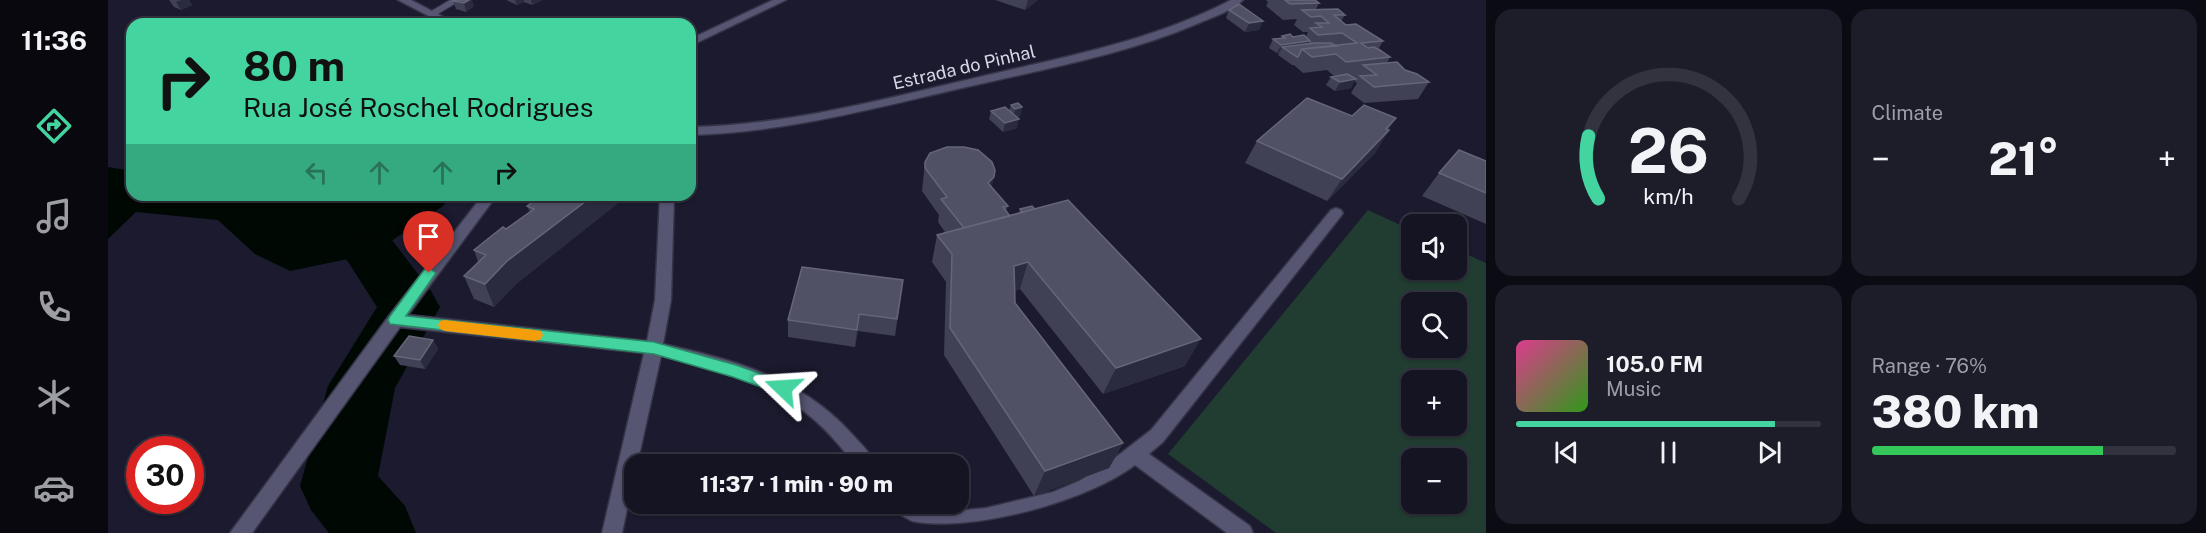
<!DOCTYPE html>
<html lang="en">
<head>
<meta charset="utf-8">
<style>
  body { margin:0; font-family:"Public Sans",sans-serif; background:#1d1d2a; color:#f1f3f6; height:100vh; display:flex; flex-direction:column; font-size:22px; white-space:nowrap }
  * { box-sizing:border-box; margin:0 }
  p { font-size:20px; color:#9d9ea5 }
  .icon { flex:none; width:33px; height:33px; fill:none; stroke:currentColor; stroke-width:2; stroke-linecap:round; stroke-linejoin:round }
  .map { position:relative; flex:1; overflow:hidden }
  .panel { display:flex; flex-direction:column; gap:9px; padding:9px; background:#0b0b13; width:720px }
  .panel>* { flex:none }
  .guide { position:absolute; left:18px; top:18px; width:570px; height:183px; border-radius:18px; box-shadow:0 2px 4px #0004,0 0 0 2px #333340; background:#43d4a0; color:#111; overflow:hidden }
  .controls { position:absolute; left:1293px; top:214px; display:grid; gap:12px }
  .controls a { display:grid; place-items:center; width:66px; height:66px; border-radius:12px; background:#141422; box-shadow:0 2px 4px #0004,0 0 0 2px #333340; font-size:30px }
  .speed { position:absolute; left:18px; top:436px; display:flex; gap:12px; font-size:30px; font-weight:700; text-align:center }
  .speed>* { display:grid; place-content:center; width:78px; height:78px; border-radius:50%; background:#141422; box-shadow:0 2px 4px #0004,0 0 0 2px #333340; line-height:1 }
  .speed .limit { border:9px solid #d22; background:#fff; color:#111 }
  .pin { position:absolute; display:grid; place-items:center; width:51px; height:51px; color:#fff; margin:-62px -26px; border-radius:50% 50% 50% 0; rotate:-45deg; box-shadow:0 0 6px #0007 }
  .pin .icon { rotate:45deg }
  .me { position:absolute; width:66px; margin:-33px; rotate:290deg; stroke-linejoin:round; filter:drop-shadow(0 0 4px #0008) }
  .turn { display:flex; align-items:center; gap:21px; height:126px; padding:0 18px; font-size:27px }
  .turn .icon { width:78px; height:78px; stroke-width:2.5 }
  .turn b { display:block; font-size:42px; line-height:51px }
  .lanes { display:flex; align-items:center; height:57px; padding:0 18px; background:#0003; justify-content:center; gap:30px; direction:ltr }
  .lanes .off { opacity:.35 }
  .big { font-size:45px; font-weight:800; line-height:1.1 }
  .panel .card { flex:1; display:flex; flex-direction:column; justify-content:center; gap:9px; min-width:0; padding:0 21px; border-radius:18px; background:#1d1d2a }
  .panel .dial { align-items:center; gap:0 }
  .dial svg { height:156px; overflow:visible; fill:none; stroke:#333340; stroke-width:7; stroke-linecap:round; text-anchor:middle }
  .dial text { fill:#f1f3f6; stroke:none }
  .song { display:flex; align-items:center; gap:18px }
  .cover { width:72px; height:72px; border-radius:9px; background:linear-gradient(135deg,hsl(330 70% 55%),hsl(110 70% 35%)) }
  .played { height:6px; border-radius:3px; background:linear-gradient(90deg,#43d4a0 85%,#333340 85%) }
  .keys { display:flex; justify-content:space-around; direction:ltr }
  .heat { display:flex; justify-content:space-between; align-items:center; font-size:33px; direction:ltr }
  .charge { height:9px; border-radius:4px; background:linear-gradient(90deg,#34c759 76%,#333340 0) }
  .panel .tiles { flex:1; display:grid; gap:9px; grid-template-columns:repeat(2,1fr) }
  .trip { position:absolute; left:516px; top:454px; width:345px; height:60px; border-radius:18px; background:#141422; box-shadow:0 2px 4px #0004,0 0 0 2px #333340; font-weight:800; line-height:60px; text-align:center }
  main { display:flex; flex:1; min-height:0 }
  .menu { display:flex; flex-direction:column; width:108px; justify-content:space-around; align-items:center; background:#08080e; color:#9d9ea5 }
  .menu .icon { width:42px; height:42px }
  .menu .active { color:#43d4a0 }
  .menu b { font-size:27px; color:#f1f3f6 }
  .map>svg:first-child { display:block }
  .green { fill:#213c30; fill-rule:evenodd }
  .water { fill:#000803 }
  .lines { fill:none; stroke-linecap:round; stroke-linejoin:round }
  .river { fill:#000803; fill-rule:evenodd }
  .lane-casing { stroke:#353448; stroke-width:2 }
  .street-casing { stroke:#353448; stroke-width:3 }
  .lane { fill:#565572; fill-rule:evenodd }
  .street { fill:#565572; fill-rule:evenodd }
  .wall { fill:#414156 }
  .shaded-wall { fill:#2b2b3f }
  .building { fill:#515165; stroke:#666679; stroke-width:1.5 }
  .route { fill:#43d4a0; stroke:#2c8a68; stroke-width:1.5 }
  .slow { fill:#f59e0b }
  .labels { text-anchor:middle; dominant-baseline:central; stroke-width:4.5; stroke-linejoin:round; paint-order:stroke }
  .far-street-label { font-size:18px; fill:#d7d7e5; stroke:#1b1a2e }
</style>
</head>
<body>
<main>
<nav class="menu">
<b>11:36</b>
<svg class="icon active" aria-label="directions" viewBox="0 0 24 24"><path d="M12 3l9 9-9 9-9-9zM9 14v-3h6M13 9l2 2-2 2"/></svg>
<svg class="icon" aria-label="music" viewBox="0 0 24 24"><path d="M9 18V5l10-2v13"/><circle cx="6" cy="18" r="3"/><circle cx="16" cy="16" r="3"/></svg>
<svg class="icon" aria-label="phone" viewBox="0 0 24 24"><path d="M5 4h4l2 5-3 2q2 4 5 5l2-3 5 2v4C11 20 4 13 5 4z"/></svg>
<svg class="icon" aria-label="climate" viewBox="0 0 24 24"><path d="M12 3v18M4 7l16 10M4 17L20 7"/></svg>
<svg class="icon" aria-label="car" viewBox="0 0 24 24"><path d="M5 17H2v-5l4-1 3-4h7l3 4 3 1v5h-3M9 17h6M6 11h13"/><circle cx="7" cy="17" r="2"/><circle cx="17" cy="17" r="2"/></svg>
</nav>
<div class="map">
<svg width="1378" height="533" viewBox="0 0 1378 533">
  <rect width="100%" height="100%" fill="#1b1a2e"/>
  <!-- green -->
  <path class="green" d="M1260 210 1303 230 1304 270H1348L1349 250 1378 263V533H1168L1060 454ZM1304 303H1348V348H1304ZM1304 381H1348V426H1304ZM1304 459H1348V504H1304Z"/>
  <!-- water -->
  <path class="water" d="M0 167 24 171V195H343L335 206 264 254 182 271 147 254 110 220 28 212 0 239Z"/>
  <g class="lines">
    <!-- river -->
    <path class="river" d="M264 234 284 240 323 291 332 307 287 388 270 476 297 506 308 533H221L203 510 192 486 220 386 269 307 235 254 244 240Z"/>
    <defs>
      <path id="lane" d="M342 0H353L328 15 320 13Z"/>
      <path id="street" d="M290 0H303L349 24H336Z
        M665 0H678L582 46V39Z
        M1123 0H1135C1124 11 1105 17 1091 23 1021 53 946 67 872 84 773 106 685 132 582 135V127C680 125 772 100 867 78 955 57 1042 42 1123 0Z
        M375 195H389L300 315 539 341 547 300 552 195H566L563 300 555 344C626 360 692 377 743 433 752 443 763 453 768 465H747C734 448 720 431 703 417 662 381 604 368 553 356L529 465H526V476L514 533H494L536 353 292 327 144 533H122L281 316Z
        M1228 208 1233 210 1235 213 1233 216 1055 442 1041 454 1142 526 1145 533H1119L1027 465C978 502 862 533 804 521 795 516 787 513 783 504H811L822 510 837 512 878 508 945 492 971 481 999 464 1043 430 1223 210Z"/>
    </defs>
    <!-- lane casing -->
    <use href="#lane" class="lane-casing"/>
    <!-- street casing -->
    <use href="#street" class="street-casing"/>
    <!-- lane -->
    <use href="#lane" class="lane"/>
    <!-- street -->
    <use href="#street" class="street"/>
  </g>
  <!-- wall -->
  <path class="wall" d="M61 0H81L84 5 73 10 66 7Z
    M399 0H434L424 5 416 2 409 5 400 1Z
    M887 0H930L917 10Z
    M1158 0H1207L1211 3 1208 9 1237 15 1233 21 1238 25 1275 41 1271 48 1282 57 1279 63 1297 70 1321 82 1310 99 1256 103 1243 93 1249 83 1246 81 1243 88 1227 91 1218 85 1223 77 1226 76 1219 70 1195 73 1186 65H1184L1170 55 1171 53H1169L1161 48 1165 39 1173 38 1174 36 1185 37H1198L1200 32H1195L1186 25 1189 19 1175 20 1158 6 1160 2Z
    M345 1 366 6 358 12 348 9Z
    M1121 10 1155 21 1151 30 1137 32 1118 18Z
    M903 105 914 107 912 116 909 117V128L895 132 881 119 883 111H901Z
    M1281 130 1267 153 1219 201 1137 163 1149 141Z
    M1378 161V224L1314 196 1331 173Z
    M817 162 884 187 900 206 898 211 902 216 911 213 912 209H927L1077 366 995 394 912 289 907 291V303L1015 443 1001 468 926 496 836 355 838 282 824 262 829 235 837 232 830 222 831 215 814 191Z
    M416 195H520L408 284 386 307 366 299 356 276 370 262 366 250 422 212 419 206 424 202 417 200Z
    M795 280 787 336 750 331 747 347 680 337V320Z
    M325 340 330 349 317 369 292 365 286 356Z"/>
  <!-- shaded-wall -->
  <path class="shaded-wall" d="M73 0H81L84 5 73 10 68 2Z
    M361 0H364L366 6 358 12 356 3Z
    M407 0H416V2L409 5Z
    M423 0H434L424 5Z
    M920 0H930L917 10Z
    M1155 21 1151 30 1137 32 1141 23Z
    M1202 41 1198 49 1181 52 1174 47 1171 53H1169L1173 45Z
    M1248 79 1243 88 1227 91 1232 82Z
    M914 107 912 116 905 118 907 109Z
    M1288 118 1267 153 1219 201 1234 179Z
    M911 119 909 128 895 132 897 123Z
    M886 177 881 200 880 183Z
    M486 195H520L408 284 386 307 377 284 399 261Z
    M920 262 912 289 899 294 906 266Z
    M751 314 750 331 747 347 749 330Z
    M1093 339 1077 366 995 394 1008 368Z
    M325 340 330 349 317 369 312 360Z
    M1015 443 1001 468 926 496 937 471Z"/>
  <!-- building -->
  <path class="building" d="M347 0H361L356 3 345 1Z
    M1177 0H1207L1211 3 1182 4Z
    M1131 4 1155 21 1141 23 1121 10Z
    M1230 9 1237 15H1226L1238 25 1248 24 1275 41 1253 43 1260 48 1266 47 1273 51 1282 57 1238 62 1228 54 1204 57 1194 49 1249 43 1234 33 1210 35 1202 28 1214 27 1208 23H1221L1213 16 1203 17 1194 10Z
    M481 17 487 20H496L504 24H465Z
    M1182 34 1185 37 1196 35 1202 41 1173 45 1165 39 1177 38 1174 36Z
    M1206 43H1223L1229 46 1194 49 1190 57H1189L1174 47Z
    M1289 62 1297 70 1309 74 1321 82 1266 87 1252 76 1269 75 1255 65Z
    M1239 74 1248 79 1232 82 1223 77Z
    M1199 98 1244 116 1256 105 1288 118 1278 129 1281 130 1234 179 1149 141Z
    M910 103 914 107 907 109 903 105Z
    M897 107 911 119 897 123 883 111Z
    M839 147H856L870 150 884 162 887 170 886 177 880 183 900 206 895 207 902 216 856 228 833 199 839 197 817 168V162L822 153Z
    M1351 150 1378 161V193L1331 173Z
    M434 195H486L399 261 377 284 356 276 378 255 366 250 395 227 398 229 426 209 419 206Z
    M960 200 1093 339 1008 368 920 262 906 266 907 303 1015 443 937 471 842 328 844 254 829 235Z
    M924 206 927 209 914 212 912 209Z
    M694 267 795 280 789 319 751 314 749 330 680 320Z
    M301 336 325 340 312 360 286 356Z"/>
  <!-- route -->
  <path class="route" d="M321 268 328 273 298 316 546 342 628 365 681 384 683 388 681 393 675 395 625 377 546 354 282 324 280 320 282 316 316 270Z"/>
  <!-- slow -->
  <path class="slow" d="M337 320 427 330 433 331 435 335 433 339 427 341 337 331 332 329 330 325 332 321Z"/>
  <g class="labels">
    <!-- far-street labels -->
    <g class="far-street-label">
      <text transform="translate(856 67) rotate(-13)">Estrada do Pinhal</text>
    </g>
  </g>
</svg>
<div class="controls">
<a><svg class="icon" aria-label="sound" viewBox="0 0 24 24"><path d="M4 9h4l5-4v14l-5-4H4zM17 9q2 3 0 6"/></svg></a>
<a><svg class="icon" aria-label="search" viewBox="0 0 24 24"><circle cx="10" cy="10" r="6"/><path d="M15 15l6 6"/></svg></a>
<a>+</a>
<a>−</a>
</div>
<div class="speed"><div class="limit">30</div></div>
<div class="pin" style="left:321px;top:273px;background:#d93025"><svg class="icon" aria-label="arrive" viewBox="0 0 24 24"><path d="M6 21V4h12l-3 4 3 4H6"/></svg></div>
<svg class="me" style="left:675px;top:388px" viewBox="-20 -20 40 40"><path d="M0-17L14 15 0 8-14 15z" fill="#43d4a0" stroke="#fff" stroke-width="4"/></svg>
<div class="trip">11:37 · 1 min · 90 m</div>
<div class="guide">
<div class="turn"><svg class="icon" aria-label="right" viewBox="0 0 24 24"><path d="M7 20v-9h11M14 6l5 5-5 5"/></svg><div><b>80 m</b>Rua José Roschel Rodrigues</div></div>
<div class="lanes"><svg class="icon off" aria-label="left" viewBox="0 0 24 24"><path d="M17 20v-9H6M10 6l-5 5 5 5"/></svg><svg class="icon off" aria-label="ahead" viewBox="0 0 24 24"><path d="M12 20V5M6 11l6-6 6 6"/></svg><svg class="icon off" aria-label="ahead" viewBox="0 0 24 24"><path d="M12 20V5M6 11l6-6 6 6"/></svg><svg class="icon" aria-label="right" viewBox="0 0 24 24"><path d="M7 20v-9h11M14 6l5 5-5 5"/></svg></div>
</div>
</div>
<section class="panel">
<div class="tiles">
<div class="card dial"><svg viewBox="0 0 100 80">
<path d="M14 69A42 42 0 1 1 86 69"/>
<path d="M14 69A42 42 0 0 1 9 37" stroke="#43d4a0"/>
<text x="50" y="56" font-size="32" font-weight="700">26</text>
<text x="50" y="72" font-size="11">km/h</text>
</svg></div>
<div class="card"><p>Climate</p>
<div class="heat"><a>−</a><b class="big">21°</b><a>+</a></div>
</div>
<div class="card">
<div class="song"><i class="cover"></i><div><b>105.0 FM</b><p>Music</p></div></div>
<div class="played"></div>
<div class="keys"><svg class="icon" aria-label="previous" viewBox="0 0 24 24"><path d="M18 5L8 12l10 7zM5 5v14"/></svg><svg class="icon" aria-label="pause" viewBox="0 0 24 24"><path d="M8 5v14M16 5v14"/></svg><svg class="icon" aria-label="next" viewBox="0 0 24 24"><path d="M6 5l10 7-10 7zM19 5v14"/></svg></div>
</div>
<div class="card"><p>Range · 76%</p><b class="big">380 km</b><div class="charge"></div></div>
</div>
</section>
</main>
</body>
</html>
